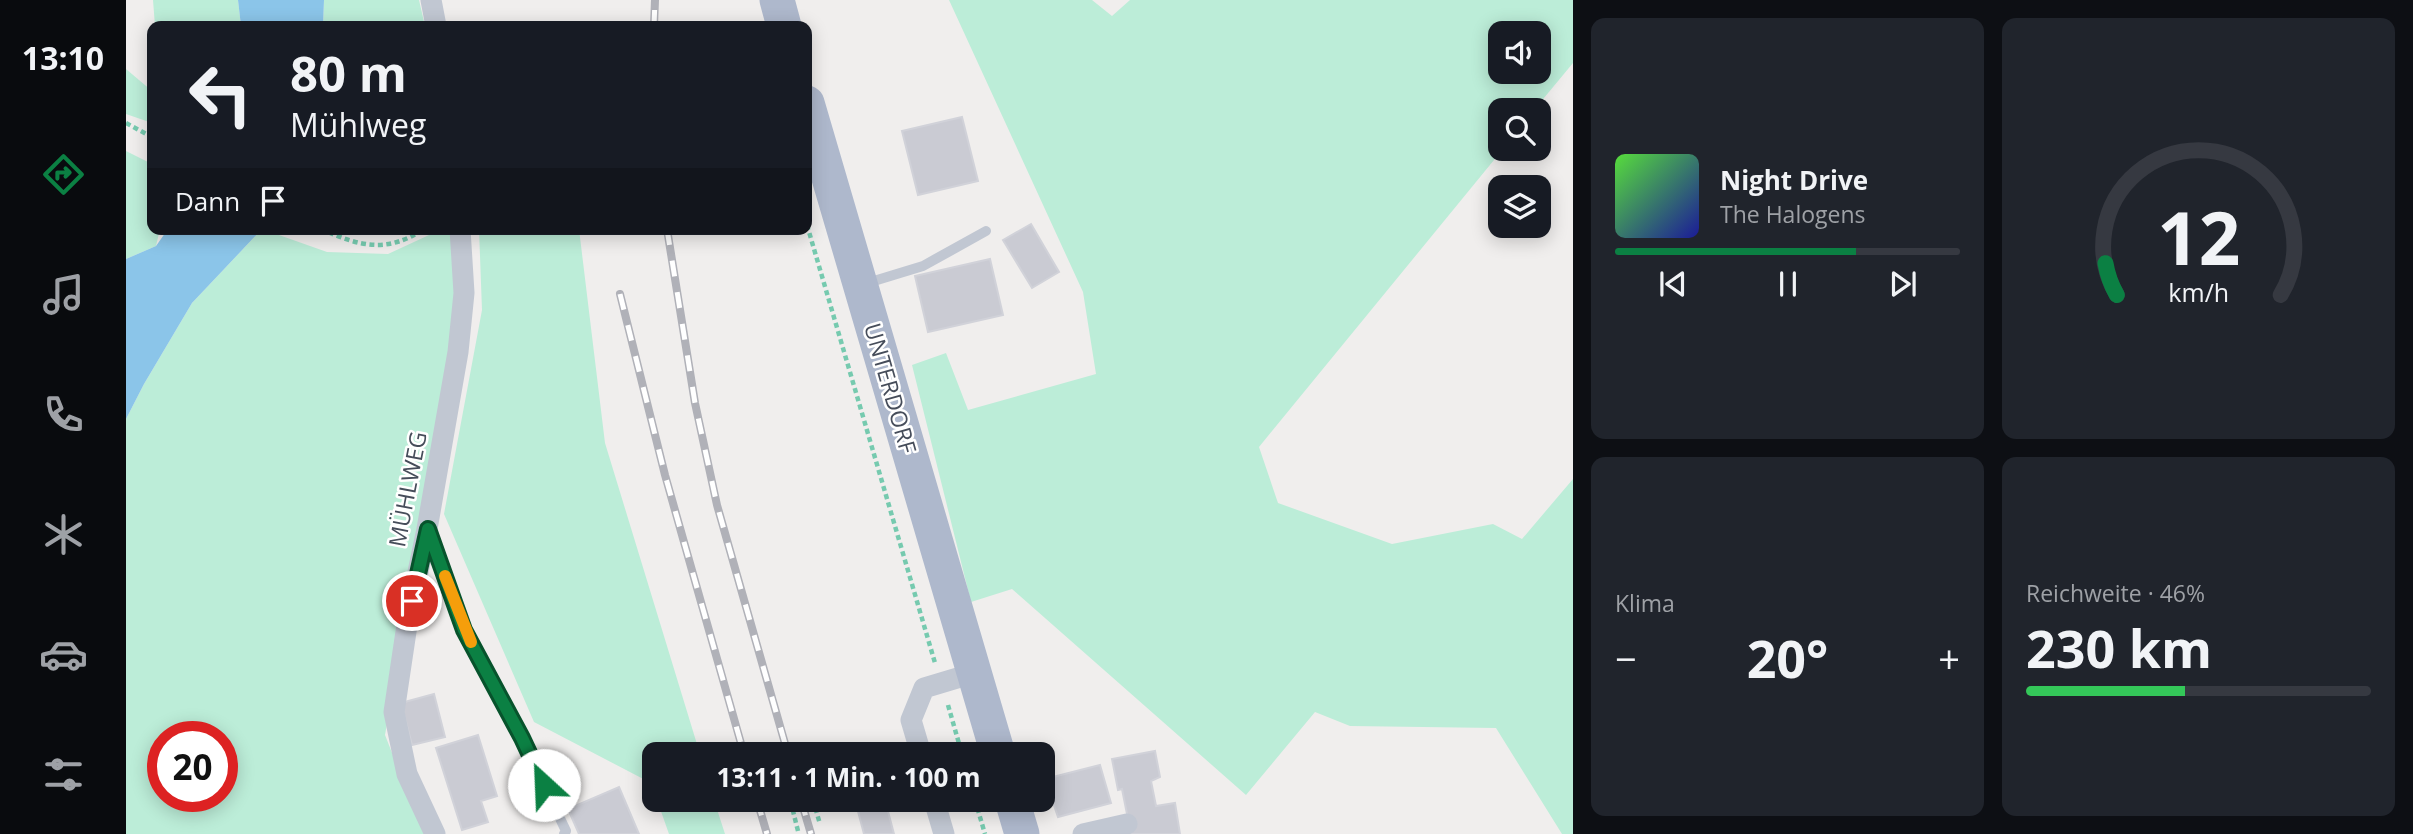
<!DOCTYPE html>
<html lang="de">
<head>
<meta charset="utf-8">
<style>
  body { margin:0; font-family:"Open Sans",sans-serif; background:#20242c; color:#f1f3f6; height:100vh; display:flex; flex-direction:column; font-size:26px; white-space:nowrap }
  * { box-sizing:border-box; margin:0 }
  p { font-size:23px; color:#9ea1a6 }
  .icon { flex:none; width:38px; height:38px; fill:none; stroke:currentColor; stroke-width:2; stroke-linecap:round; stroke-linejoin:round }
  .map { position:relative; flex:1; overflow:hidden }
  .sheet { display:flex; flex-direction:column; gap:18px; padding:18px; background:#0d0f14; width:840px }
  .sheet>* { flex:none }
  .banner { position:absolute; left:21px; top:21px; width:665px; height:214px; border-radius:14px; box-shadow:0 4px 18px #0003; background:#171b24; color:#f1f3f6; overflow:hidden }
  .tools { position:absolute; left:1362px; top:21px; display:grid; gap:14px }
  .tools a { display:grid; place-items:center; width:63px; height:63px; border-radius:14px; background:#171b24; box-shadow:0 4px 18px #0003; font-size:35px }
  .speed { position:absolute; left:21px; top:721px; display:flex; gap:14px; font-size:35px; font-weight:700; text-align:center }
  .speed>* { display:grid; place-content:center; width:91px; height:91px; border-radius:50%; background:#171b24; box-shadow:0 4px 18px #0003; line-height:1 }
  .speed .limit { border:10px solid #d22; background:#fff; color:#111 }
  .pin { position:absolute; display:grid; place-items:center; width:60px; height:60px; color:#fff; margin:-30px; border:4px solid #fff; border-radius:50%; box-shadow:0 2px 7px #0007 }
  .me { position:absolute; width:77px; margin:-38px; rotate:335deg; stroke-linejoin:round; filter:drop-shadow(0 0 5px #0008) }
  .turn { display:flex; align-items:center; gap:24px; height:147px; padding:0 28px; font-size:32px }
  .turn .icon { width:91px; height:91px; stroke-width:2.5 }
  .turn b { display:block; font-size:49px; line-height:60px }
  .then { display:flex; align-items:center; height:66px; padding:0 28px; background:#0003; gap:14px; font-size:26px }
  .big { font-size:52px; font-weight:700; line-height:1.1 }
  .sheet .card { flex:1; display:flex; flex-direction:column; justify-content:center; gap:10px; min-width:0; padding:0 24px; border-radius:14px; background:#20242c }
  .sheet .dial { align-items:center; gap:0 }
  .dial svg { height:182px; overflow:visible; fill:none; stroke:#363941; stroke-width:7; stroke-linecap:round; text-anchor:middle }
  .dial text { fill:#f1f3f6; stroke:none }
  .song { display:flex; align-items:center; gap:21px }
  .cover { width:84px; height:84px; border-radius:10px; background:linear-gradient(135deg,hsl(110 70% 55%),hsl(240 70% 35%)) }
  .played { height:7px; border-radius:4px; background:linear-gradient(90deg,#0b8043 70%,#363941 70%) }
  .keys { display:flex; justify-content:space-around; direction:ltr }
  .heat { display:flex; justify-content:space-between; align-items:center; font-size:38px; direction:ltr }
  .charge { height:10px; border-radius:5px; background:linear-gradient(90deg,#34c759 46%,#363941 0) }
  .sheet .tiles { flex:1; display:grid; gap:18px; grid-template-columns:repeat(2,1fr) }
  .trip { position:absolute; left:516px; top:742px; width:413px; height:70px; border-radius:14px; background:#171b24; box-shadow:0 4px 18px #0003; font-weight:700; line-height:70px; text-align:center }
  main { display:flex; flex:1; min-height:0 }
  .menu { display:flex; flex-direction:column; width:126px; justify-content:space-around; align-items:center; background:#090b0e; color:#9ea1a6 }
  .menu .icon { width:49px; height:49px }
  .menu .selected { color:#0b8043 }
  .menu b { font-size:32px; color:#f1f3f6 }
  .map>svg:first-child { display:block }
  .green { fill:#bcedd8; fill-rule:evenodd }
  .water { fill:#8bc5e9 }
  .building { fill:#cacbd3; stroke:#d1d2d9; stroke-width:2 }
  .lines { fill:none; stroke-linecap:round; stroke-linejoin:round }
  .path { stroke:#76caaf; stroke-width:4.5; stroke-dasharray:5 3.5; stroke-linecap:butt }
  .lane { stroke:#c1c7d2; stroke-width:10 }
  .street { stroke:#c1c7d2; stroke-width:21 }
  .primary { stroke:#aeb8cc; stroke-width:35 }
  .rail-casing { stroke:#b0b1b8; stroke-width:8 }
  .rail { stroke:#fff; stroke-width:5; stroke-dasharray:16; stroke-linecap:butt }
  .route-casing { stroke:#07532c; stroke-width:18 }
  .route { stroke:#0b8043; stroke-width:12 }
  .slow { stroke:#f59e0b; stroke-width:12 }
  .labels { text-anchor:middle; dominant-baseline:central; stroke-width:5; stroke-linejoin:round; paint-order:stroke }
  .street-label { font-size:23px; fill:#464d5a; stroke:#fff }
</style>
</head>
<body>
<main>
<nav class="menu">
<b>13:10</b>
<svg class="icon selected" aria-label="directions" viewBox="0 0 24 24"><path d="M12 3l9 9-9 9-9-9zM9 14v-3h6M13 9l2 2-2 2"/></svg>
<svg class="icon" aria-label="music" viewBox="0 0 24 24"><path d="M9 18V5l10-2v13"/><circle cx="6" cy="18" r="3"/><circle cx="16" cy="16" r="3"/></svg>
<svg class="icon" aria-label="phone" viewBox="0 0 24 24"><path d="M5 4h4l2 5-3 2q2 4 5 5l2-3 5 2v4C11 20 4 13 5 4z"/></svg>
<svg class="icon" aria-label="climate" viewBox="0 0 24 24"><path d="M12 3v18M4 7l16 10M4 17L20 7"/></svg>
<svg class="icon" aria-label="car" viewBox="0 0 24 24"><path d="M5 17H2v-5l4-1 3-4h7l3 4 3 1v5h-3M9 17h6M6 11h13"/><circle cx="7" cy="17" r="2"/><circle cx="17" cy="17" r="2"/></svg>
<svg class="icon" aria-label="filters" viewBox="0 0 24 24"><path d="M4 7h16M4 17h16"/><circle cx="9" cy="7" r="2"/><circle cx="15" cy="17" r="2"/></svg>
</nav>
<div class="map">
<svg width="1447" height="834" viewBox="0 0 1447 834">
  <rect width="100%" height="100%" fill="#f0eeed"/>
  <!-- green -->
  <path class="green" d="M27 0H112L115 26H29Z
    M198 0H293L299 26H197Z
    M823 0H966L986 16 1004 0H1447V63L1408 110H1374V149H1377L1133 447 1152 503 1266 544 1367 524 1396 539 1447 479V834H1436L1370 728 1224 726 1189 712 1120 795 886 589 845 602 786 365 820 353 842 410 970 374 957 292ZM1374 33H1412V72H1374Z
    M0 69 26 91V123L0 114Z
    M0 151 26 164V229H34L30 246 0 259Z
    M136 229 201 252 262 254 316 229H327L333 313 259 735 298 834H0V419L18 384 66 303ZM37 737H96V796H37Z
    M353 229H453L479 443 574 754H528V793L525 783 408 722 318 514 356 310Z
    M531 800H588L599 834H543Z"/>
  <!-- water -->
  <path class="water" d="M112 0H198L197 26H115Z
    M42 229H136L66 303 18 384 0 419V259L30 246Z"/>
  <!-- building -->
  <path class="building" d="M836 117 852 181 792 195 776 131Z
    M905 224 933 272 906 288 877 240Z
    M864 259 877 315 802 332 789 276Z
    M308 694 319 737 286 745 275 703Z
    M352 735 371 796 355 801 362 822 336 830 310 748Z
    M1029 751 1034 777 1025 781 1030 806 1049 803 1054 834H1005L996 789 992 790 986 759Z
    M974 765 985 803 932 817 919 779Z
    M493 787 513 834H453L442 809Z
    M729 800H759L768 834H738Z"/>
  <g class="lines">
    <!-- path -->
    <path class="path" d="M0 123 26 137
      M681 225 809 663
      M195 229C233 246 260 254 298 229
      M822 705 836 754
      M687 800 694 824
      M849 800 859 834
      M672 831 665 803 679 800"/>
    <!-- lane -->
    <path class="lane" d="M738 284 797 266 860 231
      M304 536 338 630 396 738 440 831 438 834"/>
    <!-- street -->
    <path class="street" d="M305 0 310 26
      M795 754 785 720 798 688 848 673
      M808 800 818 834
      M309 834 281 774 268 712 281 625 301 529 332 352 338 293 334 229
      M957 834 1001 824"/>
    <!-- primary -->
    <path class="primary" d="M651 0 658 26
      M681 103 872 754
      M886 800 896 834"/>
    <defs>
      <path id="rail" d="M528 26 529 0
        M541 229 569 403 591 505 662 754
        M494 294 539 475 618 754
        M631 800 641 834
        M675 800 685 834"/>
    </defs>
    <!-- rail casing -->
    <use href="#rail" class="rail-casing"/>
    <!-- rail -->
    <use href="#rail" class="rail"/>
  </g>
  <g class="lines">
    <defs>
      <path id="route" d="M286 601 302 529 338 630 396 738 418 785"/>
    </defs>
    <!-- route casing -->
    <use href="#route" class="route-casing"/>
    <!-- route -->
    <use href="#route" class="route"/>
    <!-- slow -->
    <path class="slow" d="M319 576 345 642"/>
  </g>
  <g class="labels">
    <!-- street labels -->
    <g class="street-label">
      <text transform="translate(765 388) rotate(74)">UNTERDORF</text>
      <text transform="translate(281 489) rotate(-79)">MÜHLWEG</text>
    </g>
  </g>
</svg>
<div class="tools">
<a><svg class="icon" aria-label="sound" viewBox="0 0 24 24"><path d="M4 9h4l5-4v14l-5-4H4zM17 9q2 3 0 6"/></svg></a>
<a><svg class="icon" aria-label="search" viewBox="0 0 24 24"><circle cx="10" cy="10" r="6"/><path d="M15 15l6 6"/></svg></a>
<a><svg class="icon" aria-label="layers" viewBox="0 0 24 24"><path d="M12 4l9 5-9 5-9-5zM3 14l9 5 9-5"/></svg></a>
</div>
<div class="speed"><div class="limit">20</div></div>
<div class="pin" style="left:286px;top:601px;background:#d93025"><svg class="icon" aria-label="arrive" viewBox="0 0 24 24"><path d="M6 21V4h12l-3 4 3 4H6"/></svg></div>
<svg class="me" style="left:418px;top:785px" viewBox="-20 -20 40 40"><circle r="19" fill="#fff"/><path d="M0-13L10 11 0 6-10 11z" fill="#0b8043"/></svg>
<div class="trip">13:11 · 1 Min. · 100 m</div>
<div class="banner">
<div class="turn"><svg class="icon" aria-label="left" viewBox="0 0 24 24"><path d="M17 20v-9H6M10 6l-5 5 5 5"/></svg><div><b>80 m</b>Mühlweg</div></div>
<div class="then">Dann<svg class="icon" aria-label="arrive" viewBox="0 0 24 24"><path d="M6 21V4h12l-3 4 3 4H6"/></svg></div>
</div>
</div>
<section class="sheet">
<div class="tiles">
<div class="card">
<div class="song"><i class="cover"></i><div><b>Night Drive</b><p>The Halogens</p></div></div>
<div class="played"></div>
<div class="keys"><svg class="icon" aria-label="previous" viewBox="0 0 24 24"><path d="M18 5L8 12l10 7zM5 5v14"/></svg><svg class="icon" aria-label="pause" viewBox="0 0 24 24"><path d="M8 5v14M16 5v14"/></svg><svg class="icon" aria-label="next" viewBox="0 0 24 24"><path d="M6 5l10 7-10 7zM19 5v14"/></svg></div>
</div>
<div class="card dial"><svg viewBox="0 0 100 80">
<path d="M14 69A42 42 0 1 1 86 69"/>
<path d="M14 69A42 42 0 0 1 9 55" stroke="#0b8043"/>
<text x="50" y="56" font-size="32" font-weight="700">12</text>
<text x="50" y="72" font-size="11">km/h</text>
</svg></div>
<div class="card"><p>Klima</p>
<div class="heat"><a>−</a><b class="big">20°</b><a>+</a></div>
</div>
<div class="card"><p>Reichweite · 46%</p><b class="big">230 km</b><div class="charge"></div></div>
</div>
</section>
</main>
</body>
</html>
